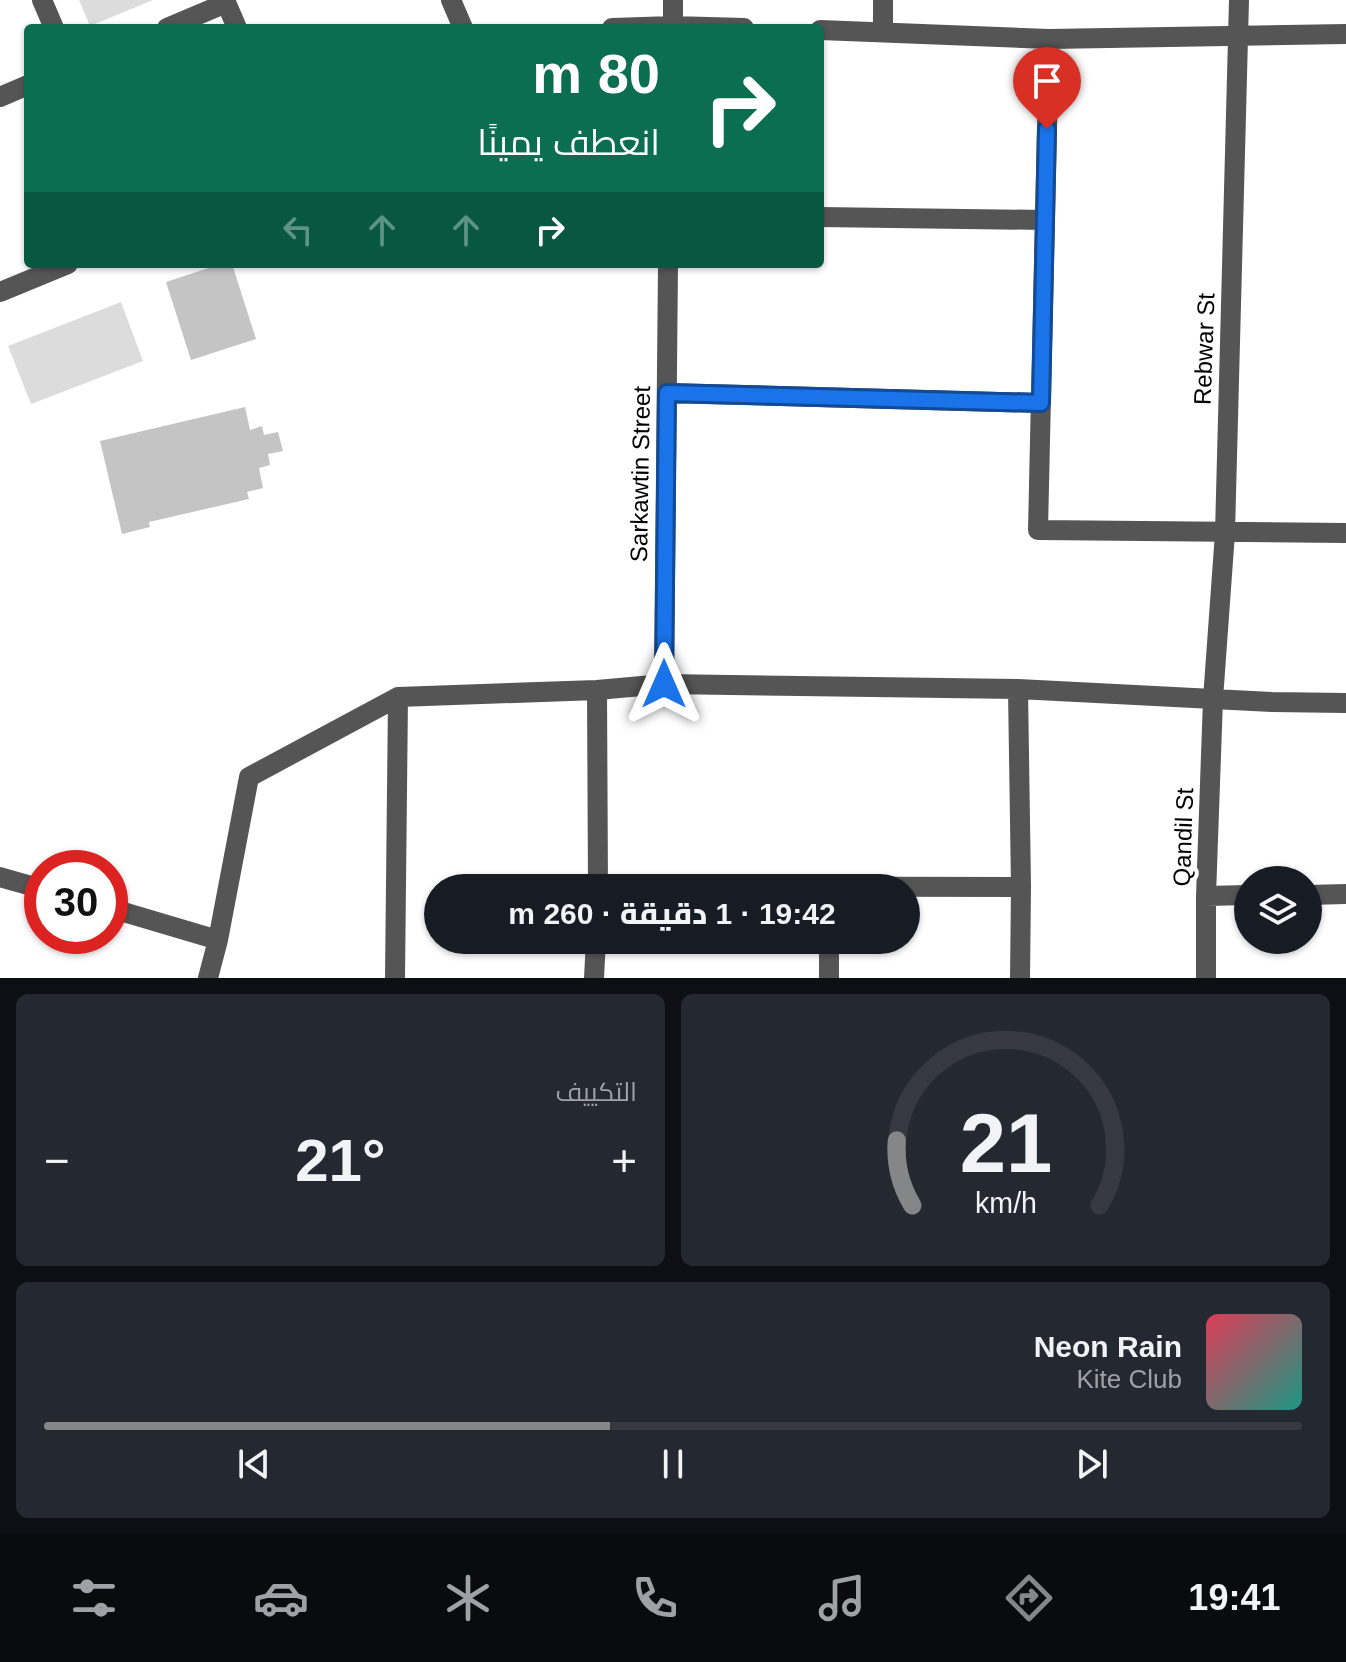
<!DOCTYPE html>
<html lang="ar">
<head>
<meta charset="utf-8">
<style>
  body { margin:0; font-family:Helvetica,Cairo,sans-serif; background:#242831; color:#f1f3f6; direction:rtl; height:100vh; display:flex; flex-direction:column; font-size:30px; white-space:nowrap }
  * { box-sizing:border-box; margin:0 }
  p { font-size:26px; color:#9ea1a6 }
  .icon { flex:none; width:44px; height:44px; fill:none; stroke:currentColor; stroke-width:2; stroke-linecap:round; stroke-linejoin:round }
  .map { position:relative; height:978px; overflow:hidden; direction:ltr }
  .side { display:flex; flex-direction:column; gap:16px; padding:16px; background:#0d0f14; flex:1 }
  .side>* { flex:none }
  .guide { position:absolute; left:24px; top:24px; width:800px; height:244px; border-radius:8px; box-shadow:0 2px 6px #0004; direction:rtl; background:#0b6e4f; color:#fff; overflow:hidden }
  .buttons { position:absolute; left:1234px; top:866px; display:grid; gap:16px }
  .buttons a { display:grid; place-items:center; width:88px; height:88px; border-radius:50%; background:#171b24; box-shadow:0 2px 6px #0004; font-size:40px }
  .speed { position:absolute; left:24px; top:850px; display:flex; gap:16px; font-size:40px; font-weight:700; text-align:center }
  .speed>* { display:grid; place-content:center; width:104px; height:104px; border-radius:50%; background:#171b24; box-shadow:0 2px 6px #0004; line-height:1 }
  .speed .limit { border:12px solid #d22; background:#fff; color:#111 }
  .pin { position:absolute; display:grid; place-items:center; width:68px; height:68px; color:#fff; margin:-82px -34px; border-radius:50% 50% 50% 0; rotate:-45deg; box-shadow:0 0 8px #0007 }
  .pin .icon { rotate:45deg }
  .me { position:absolute; width:88px; margin:-44px; rotate:0deg; stroke-linejoin:round; filter:drop-shadow(0 0 6px #0008) }
  .turn { display:flex; align-items:center; gap:28px; height:168px; padding:0 32px; font-size:36px }
  .turn .icon { width:104px; height:104px; stroke-width:2.5 }
  .turn b { display:block; font-size:56px; line-height:68px }
  .lanes { display:flex; align-items:center; height:76px; padding:0 32px; background:#0003; justify-content:center; gap:40px; direction:ltr }
  .lanes .off { opacity:.35 }
  .big { font-size:60px; font-weight:800; line-height:1.1 }
  .side .card { flex:1; display:flex; flex-direction:column; justify-content:center; gap:12px; min-width:0; padding:0 28px; border-radius:12px; background:#242831 }
  .side .dial { align-items:center; gap:0 }
  .dial svg { height:208px; overflow:visible; fill:none; stroke:#363941; stroke-width:7; stroke-linecap:round; text-anchor:middle }
  .dial text { fill:#f1f3f6; stroke:none }
  .song { display:flex; align-items:center; gap:24px }
  .cover { width:96px; height:96px; border-radius:12px; background:linear-gradient(135deg,hsl(350 70% 55%),hsl(170 70% 35%)) }
  .played { height:8px; border-radius:4px; background:linear-gradient(90deg,#858687 45%,#363941 45%) }
  .keys { display:flex; justify-content:space-around; direction:ltr }
  .heat { display:flex; justify-content:space-between; align-items:center; font-size:44px; direction:ltr }
  .side .tiles { flex:1; display:grid; gap:16px; grid-template-columns:1fr 1fr }
  .card:last-child { grid-column:span 2 }
  .trip { position:absolute; left:424px; top:874px; width:496px; height:80px; border-radius:40px; background:#171b24; box-shadow:0 2px 6px #0004; font-weight:800; line-height:80px; text-align:center; direction:rtl }
  .tab-bar { display:flex; height:128px; justify-content:space-around; align-items:center; background:#090b0e; color:#9ea1a6 }
  .tab-bar .icon { width:56px; height:56px }
  .tab-bar .active { color:#858687 }
  .tab-bar b { font-size:36px; color:#f1f3f6 }
  .map>svg:first-child { display:block }
  .green { fill:#dcdcdc }
  .building { fill:#c4c4c4 }
  .lines { fill:none; stroke-linecap:round; stroke-linejoin:round }
  .minor { stroke:#555; stroke-width:20 }
  .route-casing { stroke:#114b97; stroke-width:20 }
  .route { stroke:#1a73e8; stroke-width:14 }
  .labels { text-anchor:middle; dominant-baseline:central; stroke-width:8; stroke-linejoin:round; paint-order:stroke }
  .street-label { font-size:24px; fill:#000; stroke:#fff }
</style>
</head>
<body>
<div class="map">
<svg width="1346" height="978" viewBox="0 0 1346 978">
  <rect width="100%" height="100%" fill="#fff"/>
  <!-- green -->
  <path class="green" d="M79 0H153L90 26Z
    M121 302 143 361 31 404 8 346Z"/>
  <!-- building -->
  <path class="building" d="M221 264H232L256 339 191 360 166 282Z
    M245 407 250 430 262 426 264 435 278 432 283 451 268 454 270 465 259 468 263 488 247 492 249 499 149 522 150 527 122 534 100 441Z"/>
  <g class="lines">
    <!-- minor -->
    <path class="minor" d="M42 0 54 28
      M225 0 237 28
      M451 0 463 28
      M167 28 226 3
      M612 28 673 26 744 28
      M673 28V0
      M820 30 1049 39 1346 34
      M883 31V0
      M1049 39 1038 530 1346 533
      M0 97 28 85
      M820 217 1045 220
      M0 292 68 264
      M667 393 1041 403
      M664 684 668 264
      M1018 689 1021 887 1020 978
      M597 690 598 888
      M0 877 42 889
      M598 886 1021 887
      M1308 895 1346 894
      M1206 896 1248 895
      M110 908 218 940
      M829 940V978
      M208 978 218 940 249 777 398 697 597 690 664 684 1018 689 1272 702 1346 703
      M395 978 398 697
      M594 978 596 940
      M1206 978V896L1213 699 1225 533 1239 0"/>
  </g>
  <g class="lines">
    <defs>
      <path id="route" d="M664 684 667 393 1041 403 1047 129"/>
    </defs>
    <!-- route casing -->
    <use href="#route" class="route-casing"/>
    <!-- route -->
    <use href="#route" class="route"/>
  </g>
  <g class="labels">
    <!-- street labels -->
    <g class="street-label">
      <text transform="translate(1204 349) rotate(-88)">Rebwar St</text>
      <text transform="translate(640 474) rotate(-89)">Sarkawtin Street</text>
      <text transform="translate(1183 837) rotate(-88)">Qandil St</text>
    </g>
  </g>
</svg>
<div class="buttons">
<a><svg class="icon" aria-label="layers" viewBox="0 0 24 24"><path d="M12 4l9 5-9 5-9-5zM3 14l9 5 9-5"/></svg></a>
</div>
<div class="speed"><div class="limit">30</div></div>
<div class="pin" style="left:1047px;top:129px;background:#d93025"><svg class="icon" aria-label="arrive" viewBox="0 0 24 24"><path d="M6 21V4h12l-3 4 3 4H6"/></svg></div>
<svg class="me" style="left:664px;top:684px" viewBox="-20 -20 40 40"><path d="M0-17L14 15 0 8-14 15z" fill="#1a73e8" stroke="#fff" stroke-width="4"/></svg>
<div class="trip">19:42 · 1 دقيقة · 260 m</div>
<div class="guide">
<div class="turn"><svg class="icon" aria-label="right" viewBox="0 0 24 24"><path d="M7 20v-9h11M14 6l5 5-5 5"/></svg><div><b>80 m</b>انعطف يمينًا</div></div>
<div class="lanes"><svg class="icon off" aria-label="left" viewBox="0 0 24 24"><path d="M17 20v-9H6M10 6l-5 5 5 5"/></svg><svg class="icon off" aria-label="ahead" viewBox="0 0 24 24"><path d="M12 20V5M6 11l6-6 6 6"/></svg><svg class="icon off" aria-label="ahead" viewBox="0 0 24 24"><path d="M12 20V5M6 11l6-6 6 6"/></svg><svg class="icon" aria-label="right" viewBox="0 0 24 24"><path d="M7 20v-9h11M14 6l5 5-5 5"/></svg></div>
</div>
</div>
<section class="side">
<div class="tiles">
<div class="card dial"><svg viewBox="0 0 100 80">
<path d="M14 69A42 42 0 1 1 86 69"/>
<path d="M14 69A42 42 0 0 1 8 44" stroke="#858687"/>
<text x="50" y="56" font-size="32" font-weight="700">21</text>
<text x="50" y="72" font-size="11">km/h</text>
</svg></div>
<div class="card"><p>التكييف</p>
<div class="heat"><a>−</a><b class="big">21°</b><a>+</a></div>
</div>
<div class="card">
<div class="song"><i class="cover"></i><div><b>Neon Rain</b><p>Kite Club</p></div></div>
<div class="played"></div>
<div class="keys"><svg class="icon" aria-label="previous" viewBox="0 0 24 24"><path d="M18 5L8 12l10 7zM5 5v14"/></svg><svg class="icon" aria-label="pause" viewBox="0 0 24 24"><path d="M8 5v14M16 5v14"/></svg><svg class="icon" aria-label="next" viewBox="0 0 24 24"><path d="M6 5l10 7-10 7zM19 5v14"/></svg></div>
</div>
</div>
</section>
<nav class="tab-bar">
<b>19:41</b>
<svg class="icon active" aria-label="directions" viewBox="0 0 24 24"><path d="M12 3l9 9-9 9-9-9zM9 14v-3h6M13 9l2 2-2 2"/></svg>
<svg class="icon" aria-label="music" viewBox="0 0 24 24"><path d="M9 18V5l10-2v13"/><circle cx="6" cy="18" r="3"/><circle cx="16" cy="16" r="3"/></svg>
<svg class="icon" aria-label="phone" viewBox="0 0 24 24"><path d="M5 4h4l2 5-3 2q2 4 5 5l2-3 5 2v4C11 20 4 13 5 4z"/></svg>
<svg class="icon" aria-label="climate" viewBox="0 0 24 24"><path d="M12 3v18M4 7l16 10M4 17L20 7"/></svg>
<svg class="icon" aria-label="car" viewBox="0 0 24 24"><path d="M5 17H2v-5l4-1 3-4h7l3 4 3 1v5h-3M9 17h6M6 11h13"/><circle cx="7" cy="17" r="2"/><circle cx="17" cy="17" r="2"/></svg>
<svg class="icon" aria-label="filters" viewBox="0 0 24 24"><path d="M4 7h16M4 17h16"/><circle cx="9" cy="7" r="2"/><circle cx="15" cy="17" r="2"/></svg>
</nav>
</body>
</html>
